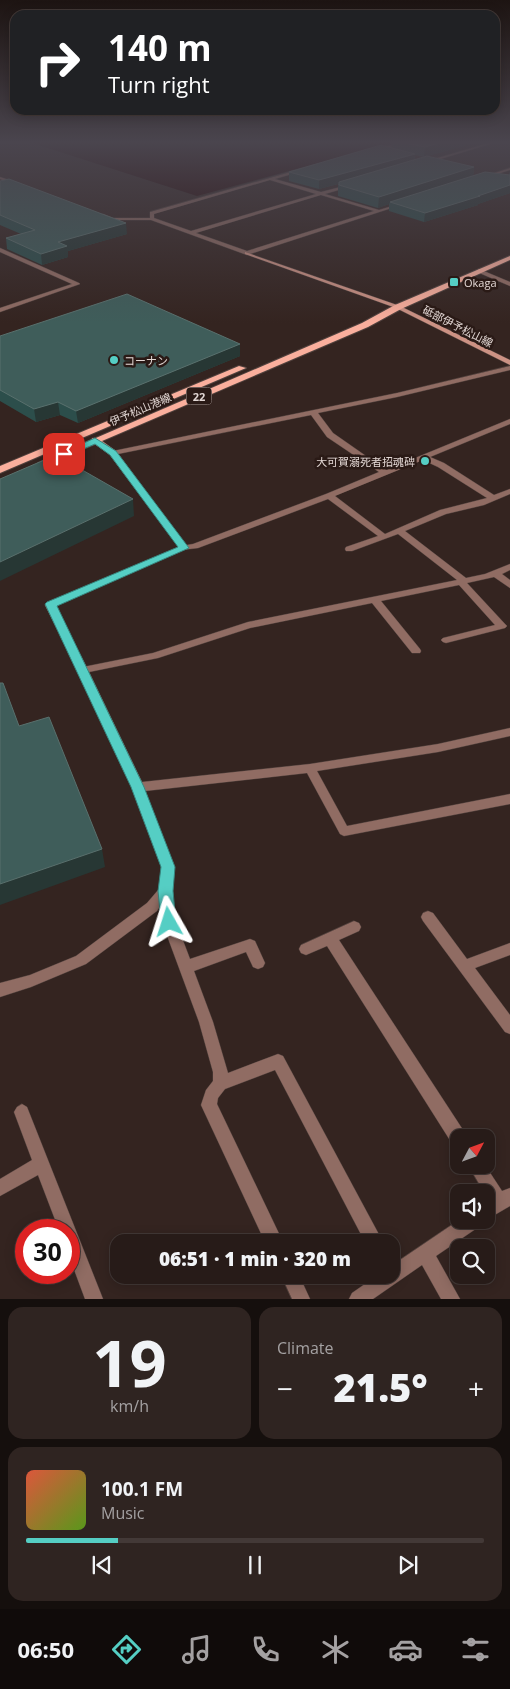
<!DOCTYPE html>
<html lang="en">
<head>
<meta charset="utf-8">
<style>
  body { margin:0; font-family:"Open Sans","Noto Sans JP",sans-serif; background:#2f2421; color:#f1f3f6; height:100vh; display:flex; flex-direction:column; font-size:19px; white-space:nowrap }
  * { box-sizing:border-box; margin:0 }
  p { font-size:16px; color:#a4a1a2 }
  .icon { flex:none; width:28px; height:28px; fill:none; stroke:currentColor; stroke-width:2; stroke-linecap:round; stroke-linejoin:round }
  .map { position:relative; height:1299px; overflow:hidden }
  .details { display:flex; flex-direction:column; gap:8px; padding:8px; background:#150f0d; flex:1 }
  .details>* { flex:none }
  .guide { position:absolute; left:10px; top:10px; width:490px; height:105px; border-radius:15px; box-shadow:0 2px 12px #0003,0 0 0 1px #433937; background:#202124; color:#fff; overflow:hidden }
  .needle { width:32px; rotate:49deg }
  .buttons { position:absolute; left:450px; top:1129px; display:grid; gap:10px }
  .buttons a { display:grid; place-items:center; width:45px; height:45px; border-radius:10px; background:#271b18; box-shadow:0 2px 12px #0003,0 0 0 1px #433937; font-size:25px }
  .speed { position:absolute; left:15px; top:1219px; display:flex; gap:10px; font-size:25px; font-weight:700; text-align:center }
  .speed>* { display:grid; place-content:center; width:65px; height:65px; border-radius:50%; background:#271b18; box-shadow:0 2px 12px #0003,0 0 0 1px #433937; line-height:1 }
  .speed .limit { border:8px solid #d22; background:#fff; color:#111 }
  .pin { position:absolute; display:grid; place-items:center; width:42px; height:42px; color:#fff; margin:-21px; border-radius:10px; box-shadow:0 2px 8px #0006 }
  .me { position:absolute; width:55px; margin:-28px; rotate:354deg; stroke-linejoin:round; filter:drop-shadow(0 0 4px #0008) }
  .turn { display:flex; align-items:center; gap:18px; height:105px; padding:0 15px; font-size:22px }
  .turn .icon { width:65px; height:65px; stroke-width:2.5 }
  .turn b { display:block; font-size:35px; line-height:42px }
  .big { font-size:38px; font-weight:800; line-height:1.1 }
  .details .card { flex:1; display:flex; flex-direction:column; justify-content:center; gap:8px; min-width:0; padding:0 18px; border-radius:15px; background:#2f2421 }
  .details .dial { align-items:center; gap:0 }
  .dial b { font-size:65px; line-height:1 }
  .song { display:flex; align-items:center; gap:15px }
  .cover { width:60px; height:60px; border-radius:8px; background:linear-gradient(135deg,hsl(10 70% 55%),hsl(90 70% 35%)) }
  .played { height:5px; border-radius:2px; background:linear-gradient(90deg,#55cec4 20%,#433937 20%) }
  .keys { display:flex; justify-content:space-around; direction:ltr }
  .heat { display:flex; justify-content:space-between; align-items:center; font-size:28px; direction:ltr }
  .details .tiles { flex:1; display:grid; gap:8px; grid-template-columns:1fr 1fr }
  .card:last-child { grid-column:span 2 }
  .trip { position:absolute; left:110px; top:1234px; width:290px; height:50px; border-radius:15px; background:#271b18; box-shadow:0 2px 12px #0003,0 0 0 1px #433937; font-weight:800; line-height:50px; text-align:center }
  .menu { display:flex; height:80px; justify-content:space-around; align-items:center; background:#100b0a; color:#a4a1a2 }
  .menu .icon { width:35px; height:35px }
  .menu .selected { color:#55cec4 }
  .menu b { font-size:22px; color:#f1f3f6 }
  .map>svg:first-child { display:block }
  .water { fill:#200 }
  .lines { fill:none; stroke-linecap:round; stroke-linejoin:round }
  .street-casing { stroke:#50413d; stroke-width:1 }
  .secondary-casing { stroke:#50413d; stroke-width:1 }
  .primary-casing { stroke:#50413d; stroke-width:2 }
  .street { fill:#906c63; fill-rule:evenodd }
  .secondary { fill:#cc9284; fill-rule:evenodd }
  .primary { fill:#faaf9d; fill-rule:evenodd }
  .wall { fill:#2c4e4b }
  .shaded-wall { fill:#273734 }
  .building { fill:#3f5d5a; stroke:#59706d }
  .route { fill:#55cec4; stroke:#37867f }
  .poi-dot { fill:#55cec4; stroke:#2a1a16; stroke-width:2 }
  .labels { text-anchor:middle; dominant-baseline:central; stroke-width:5; stroke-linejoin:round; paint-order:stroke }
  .far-poi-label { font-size:11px; fill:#e2d7d4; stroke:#2a1a16; text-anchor:start }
  .far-street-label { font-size:11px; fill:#e2d7d4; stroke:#2a1a16 }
  .shield { fill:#2a1a16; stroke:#ab9e9b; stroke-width:1 }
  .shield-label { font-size:11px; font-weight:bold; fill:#e2d7d4 }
</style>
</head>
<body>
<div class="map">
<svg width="510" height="1299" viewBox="0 0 510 1299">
  <rect width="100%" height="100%" fill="#342420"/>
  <!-- water -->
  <path class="water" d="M29 142H395L197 196Z"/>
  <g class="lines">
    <defs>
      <path id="street" d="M404 142H409L375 151 373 150Z
        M492 142H497L427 163 424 162Z
        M510 168V170L485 178 483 177Z
        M301 169 302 171 275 179 321 192 352 184V186L325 194 379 210 402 203 404 204 247 255 151 220H112L101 215 103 214 113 218H150V212ZM270 180 316 194 191 231 154 218V214ZM321 195 374 211 247 251 196 233Z
        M0 177 18 183V184L16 185 0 179Z
        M0 248 79 283 80 284 0 312V308L72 284 0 252Z
        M479 269 510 282V286L477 272 476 271Z
        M510 366V370L397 397 318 413 333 433 386 470 510 419V424L430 457 444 463 494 495 510 489V494L484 505 446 514 405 531 466 578 485 574 510 564V570L502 574 510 580V588L494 577 467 583 505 624 507 626 505 628 446 643 443 642 441 640 443 638 495 625 459 585 381 601 420 649 421 651 420 653H412L372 603 250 628 158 658 89 672 142 782 310 764 438 744 510 728V736L438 752 317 771 347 826 510 794V804L344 836 340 834 307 773 145 791 174 867 171 891 176 922 190 959 250 939 255 941 265 963 263 967 258 969 253 967 246 952 194 971 213 1022 228 1073 278 1054 283 1056 383 1242H365L275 1070 225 1089 218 1098 217 1104 283 1242H265L201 1105 206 1090 213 1081V1072L199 1022 162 922 160 906 157 911 86 964 31 987 0 997V983L30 975 76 956 147 903 159 889 162 867 132 787 78 670 83 667 153 653 248 622 457 580 398 534 352 551H346L345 549 346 547 378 536 328 499 198 548 181 550 180 548 181 546 193 544 326 494 379 472 327 437 311 415 113 455 109 453 113 451 397 393ZM423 460 438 467 487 498 440 510 385 534 335 496Z
        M428 911 433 913 467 959 510 943V955L475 968 510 1015V1034L505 1032 423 921 421 917 423 913Z
        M354 921 359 923 361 927 359 931 339 940 465 1133 466 1138H459V1147L453 1145 327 946 306 955 301 953 299 949 301 945Z
        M22 1104 27 1107 103 1299H85L69 1256V1230H59L38 1175 0 1196V1179L32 1160 14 1112 17 1107Z
        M468 1165H485L502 1191 510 1188V1206L486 1220H485L486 1202 489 1200 486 1192H484Z
        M459 1220H482L480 1226 436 1256 460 1299H441L422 1265 373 1299H349L352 1293 378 1275H391V1266Z
        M281 1275H299L310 1299H292Z"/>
      <path id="secondary" d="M245 252 400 306 510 360V365L396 308 245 254Z
        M92 438H98L116 451 188 548 55 606 88 670 83 673 78 670 45 605 47 603 179 547 110 455 92 442Z"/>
      <path id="primary" d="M510 256V260L401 309 368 327 46 465H40L38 463 362 323 395 305Z
        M239 366 246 368 0 473V466Z"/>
    </defs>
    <!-- street casing -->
    <use href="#street" class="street-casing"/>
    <!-- secondary casing -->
    <use href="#secondary" class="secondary-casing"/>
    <!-- primary casing -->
    <use href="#primary" class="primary-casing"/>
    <!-- street -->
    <use href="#street" class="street"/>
    <!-- secondary -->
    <use href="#secondary" class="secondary"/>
    <!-- primary -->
    <use href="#primary" class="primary"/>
  </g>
  <!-- wall -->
  <path class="wall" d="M392 142H477L424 157 415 155V160L474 167 473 176 509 175 510 171V193L478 204V205L424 222 389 211V204L378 208 338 196V184L319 189 289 181V172L391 148Z
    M0 181 127 234 68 251V257L42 265 7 249 6 238 21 234 0 225Z
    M0 336 240 344V356L78 423 60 415 36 422 0 401Z"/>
  <!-- shaded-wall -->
  <path class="shaded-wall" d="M443 142H477L424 157 425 147Z
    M415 154 414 163 319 189V180Z
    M474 167 473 178 390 202 389 204 378 208 379 197Z
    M510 185V193L478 204V205L424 222 425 213Z
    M126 223 127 234 68 251V257L42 265 41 254 58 242Z
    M240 344V356L78 423 76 411Z
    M58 402 60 415 36 422 34 409Z
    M133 499 134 516 0 581V562Z
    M102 849 105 867 0 905V884Z"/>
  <!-- building -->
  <path class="building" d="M400 142H443L425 147Z
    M381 145 415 154 319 180 289 172Z
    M427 156 474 167 379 197 339 185V182Z
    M485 172 510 175V185L478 196H480L425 213 390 202Z
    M9 179 126 223 58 242 67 246 41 254 6 238 35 230 0 215V181Z
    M127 294 240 344 76 411 58 402 34 409 0 390V336Z
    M56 455 133 499 0 562V479Z
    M0 683H3L19 726 49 717 102 849 0 884Z"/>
  <!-- sky -->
  <linearGradient id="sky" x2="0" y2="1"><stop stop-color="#1d1412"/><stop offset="0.44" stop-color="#4a454e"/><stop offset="1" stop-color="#4a454e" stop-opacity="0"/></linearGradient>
  <rect width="510" height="323" fill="url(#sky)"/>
  <!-- route -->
  <path class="route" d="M95 438 116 451 189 548 57 606 144 787 175 867 173 891 176 922 174 926 169 928 163 926 161 922 158 891 161 867 131 787 45 604 47 602 178 547 110 455 95 444 67 456 59 454Z"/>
  <!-- markers -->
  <g class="poi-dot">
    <rect x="449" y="277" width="10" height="10" rx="2.5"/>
    <circle cx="114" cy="360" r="5"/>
    <circle cx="425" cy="461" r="5"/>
  </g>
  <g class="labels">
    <!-- far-poi labels -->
    <g class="far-poi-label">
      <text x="464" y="282">Okaga</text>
      <text x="124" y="360">コーナン</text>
      <text x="415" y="461" text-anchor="end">大可賀溺死者招魂碑</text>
    </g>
    <!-- far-street labels -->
    <g class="far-street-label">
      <text transform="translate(458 326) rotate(27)">砥部伊予松山線</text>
      <text transform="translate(140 409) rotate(-23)">伊予松山港線</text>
    </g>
    <!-- shield labels -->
    <rect class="shield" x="186.5" y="387.5" width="25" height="17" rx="4"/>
    <g class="shield-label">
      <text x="199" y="396">22</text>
    </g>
  </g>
</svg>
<div class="buttons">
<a><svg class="needle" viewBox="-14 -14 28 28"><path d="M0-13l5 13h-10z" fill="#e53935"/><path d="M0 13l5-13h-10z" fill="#a4a1a2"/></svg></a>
<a><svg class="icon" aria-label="sound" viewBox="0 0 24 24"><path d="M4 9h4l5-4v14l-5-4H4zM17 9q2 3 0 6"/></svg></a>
<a><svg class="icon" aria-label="search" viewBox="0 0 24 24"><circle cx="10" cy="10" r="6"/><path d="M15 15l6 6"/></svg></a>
</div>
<div class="speed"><div class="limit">30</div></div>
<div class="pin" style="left:64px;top:454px;background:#d93025"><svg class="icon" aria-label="arrive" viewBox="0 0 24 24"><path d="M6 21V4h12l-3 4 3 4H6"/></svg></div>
<svg class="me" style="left:169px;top:922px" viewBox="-20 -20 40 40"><path d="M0-17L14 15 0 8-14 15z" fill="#55cec4" stroke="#fff" stroke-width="4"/></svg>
<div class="trip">06:51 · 1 min · 320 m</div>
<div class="guide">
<div class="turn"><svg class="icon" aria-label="right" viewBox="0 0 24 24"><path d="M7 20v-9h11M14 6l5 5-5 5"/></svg><div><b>140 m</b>Turn right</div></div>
</div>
</div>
<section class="details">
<div class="tiles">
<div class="card dial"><b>19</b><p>km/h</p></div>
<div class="card"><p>Climate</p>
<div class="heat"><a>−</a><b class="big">21.5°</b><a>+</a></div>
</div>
<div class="card">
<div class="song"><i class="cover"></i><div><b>100.1 FM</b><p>Music</p></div></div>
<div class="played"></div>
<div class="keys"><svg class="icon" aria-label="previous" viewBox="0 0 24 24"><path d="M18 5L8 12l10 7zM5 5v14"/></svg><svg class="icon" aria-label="pause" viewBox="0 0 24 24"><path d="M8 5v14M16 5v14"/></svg><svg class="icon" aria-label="next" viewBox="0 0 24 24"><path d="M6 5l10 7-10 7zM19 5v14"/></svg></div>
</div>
</div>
</section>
<nav class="menu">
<b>06:50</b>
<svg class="icon selected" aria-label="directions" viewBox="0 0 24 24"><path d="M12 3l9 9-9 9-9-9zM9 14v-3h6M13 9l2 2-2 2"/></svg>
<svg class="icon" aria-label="music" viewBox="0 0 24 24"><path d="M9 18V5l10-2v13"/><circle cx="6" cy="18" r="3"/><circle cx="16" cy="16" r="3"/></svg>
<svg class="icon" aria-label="phone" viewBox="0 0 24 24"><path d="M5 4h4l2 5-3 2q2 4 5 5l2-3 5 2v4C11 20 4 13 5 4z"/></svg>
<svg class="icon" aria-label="climate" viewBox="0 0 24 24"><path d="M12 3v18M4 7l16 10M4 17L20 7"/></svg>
<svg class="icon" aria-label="car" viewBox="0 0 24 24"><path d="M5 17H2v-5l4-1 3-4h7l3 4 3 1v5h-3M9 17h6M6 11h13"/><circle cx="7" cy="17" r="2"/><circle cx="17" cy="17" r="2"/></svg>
<svg class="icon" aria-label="filters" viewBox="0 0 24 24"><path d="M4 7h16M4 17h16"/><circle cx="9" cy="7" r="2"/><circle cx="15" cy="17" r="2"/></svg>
</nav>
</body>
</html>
